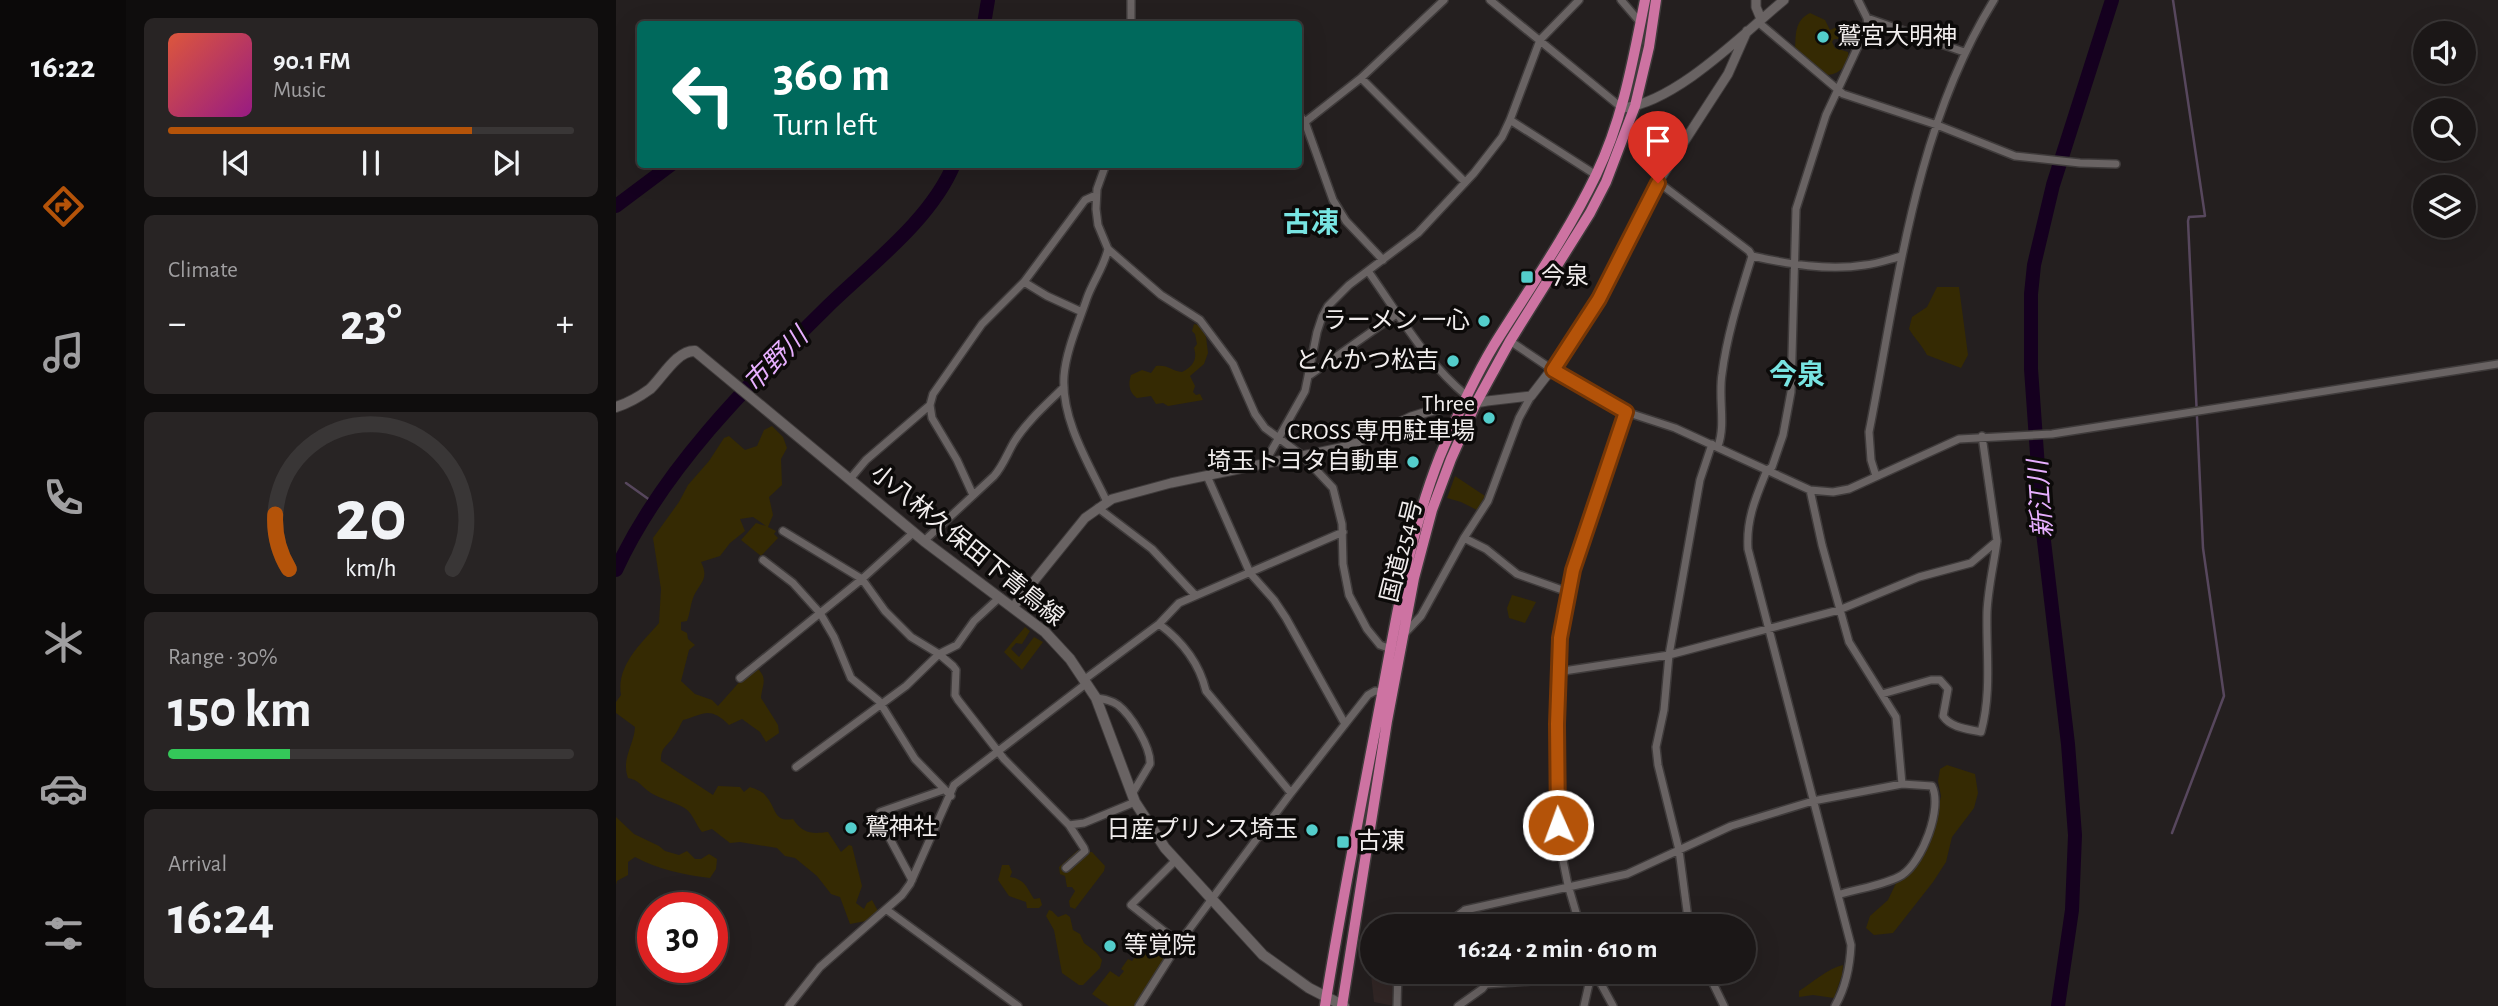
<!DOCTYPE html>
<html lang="en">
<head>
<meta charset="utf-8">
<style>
  body { margin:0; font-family:"Alegreya Sans","Noto Sans JP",sans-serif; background:#282424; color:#f1f3f6; height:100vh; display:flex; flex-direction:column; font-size:26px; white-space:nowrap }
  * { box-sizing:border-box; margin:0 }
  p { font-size:23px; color:#a09fa1 }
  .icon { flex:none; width:38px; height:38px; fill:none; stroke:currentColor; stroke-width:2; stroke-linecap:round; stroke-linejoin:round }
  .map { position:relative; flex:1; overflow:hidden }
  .panel { display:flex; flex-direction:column; gap:18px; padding:18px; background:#0f0d0d; width:490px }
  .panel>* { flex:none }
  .top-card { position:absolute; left:21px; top:21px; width:665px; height:147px; border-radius:7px; box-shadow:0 7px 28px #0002,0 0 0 2px #393636; background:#00695c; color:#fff; overflow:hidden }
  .controls { position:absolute; left:1797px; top:21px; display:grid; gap:14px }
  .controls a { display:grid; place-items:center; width:63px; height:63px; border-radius:50%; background:#1b1717; box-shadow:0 7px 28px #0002,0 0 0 2px #393636; font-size:35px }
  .speed { position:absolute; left:21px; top:892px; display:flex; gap:14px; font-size:35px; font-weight:700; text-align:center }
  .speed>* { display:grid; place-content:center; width:91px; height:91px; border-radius:50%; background:#1b1717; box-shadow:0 7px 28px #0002,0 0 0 2px #393636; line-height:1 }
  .speed .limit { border:10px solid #d22; background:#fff; color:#111 }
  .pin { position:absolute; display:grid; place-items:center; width:60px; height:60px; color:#fff; margin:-72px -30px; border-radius:50% 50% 50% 0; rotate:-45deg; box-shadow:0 0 7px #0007 }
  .pin .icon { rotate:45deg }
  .me { position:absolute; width:77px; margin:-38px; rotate:358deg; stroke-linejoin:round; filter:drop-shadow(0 0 5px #0008) }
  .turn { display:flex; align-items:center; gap:24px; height:147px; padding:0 21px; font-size:32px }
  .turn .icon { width:91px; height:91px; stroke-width:2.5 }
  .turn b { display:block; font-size:49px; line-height:60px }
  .big { font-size:52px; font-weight:700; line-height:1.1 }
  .panel .widget { flex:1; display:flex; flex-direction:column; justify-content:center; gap:10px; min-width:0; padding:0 24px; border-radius:10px; background:#282424 }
  .panel .dial { align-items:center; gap:0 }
  .dial svg { height:182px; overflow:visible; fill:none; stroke:#393636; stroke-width:7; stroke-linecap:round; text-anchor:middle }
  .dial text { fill:#f1f3f6; stroke:none }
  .song { display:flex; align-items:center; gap:21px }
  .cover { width:84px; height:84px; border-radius:10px; background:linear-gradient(135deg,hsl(10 70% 55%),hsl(310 70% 35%)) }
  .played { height:7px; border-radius:4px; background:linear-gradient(90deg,#b45309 75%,#393636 75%) }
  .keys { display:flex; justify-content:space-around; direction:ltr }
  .heat { display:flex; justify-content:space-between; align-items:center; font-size:38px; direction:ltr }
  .charge { height:10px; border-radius:5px; background:linear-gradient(90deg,#34c759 30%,#393636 0) }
  .trip { position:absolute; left:744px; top:914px; width:396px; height:70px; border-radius:35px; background:#1b1717; box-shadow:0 7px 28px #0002,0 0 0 2px #393636; font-weight:700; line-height:70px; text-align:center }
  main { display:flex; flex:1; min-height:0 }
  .dock { display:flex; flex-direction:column; width:126px; justify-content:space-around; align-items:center; background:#0b0909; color:#a09fa1 }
  .dock .icon { width:49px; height:49px }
  .dock .current { color:#b45309 }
  .dock b { font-size:32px; color:#f1f3f6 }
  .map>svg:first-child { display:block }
  .built { fill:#312625 }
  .green { fill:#352a03 }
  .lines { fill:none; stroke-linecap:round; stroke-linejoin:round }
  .stream { stroke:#57475d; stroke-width:2.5 }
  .river { stroke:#15001f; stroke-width:14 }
  .minor-casing { stroke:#3f3b3b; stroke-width:10 }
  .tertiary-casing { stroke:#3f3b3b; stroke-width:11 }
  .secondary-casing { stroke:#3f3b3b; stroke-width:12 }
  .trunk-casing { stroke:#3f3b3b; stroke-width:13 }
  .minor { stroke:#696363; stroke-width:7 }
  .tertiary { stroke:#696363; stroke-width:9 }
  .secondary { stroke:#696363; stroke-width:10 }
  .trunk { stroke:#cd73a2; stroke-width:10 }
  .route-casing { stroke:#753606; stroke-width:18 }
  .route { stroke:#b45309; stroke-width:12 }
  .poi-dot { fill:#53cdcb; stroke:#0c0a09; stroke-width:2.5 }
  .labels { text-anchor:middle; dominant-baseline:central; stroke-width:7; stroke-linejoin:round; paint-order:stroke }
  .poi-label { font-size:24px; fill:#f1eded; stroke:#0c0a09; text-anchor:start }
  .street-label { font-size:24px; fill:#f1eded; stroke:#0c0a09 }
  .water-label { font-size:26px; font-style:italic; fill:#e7afff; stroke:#0c0a09 }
  .quarter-label { font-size:28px; font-weight:bold; fill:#78e4e2; stroke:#0c0a09 }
</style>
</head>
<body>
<main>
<nav class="dock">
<b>16:22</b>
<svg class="icon current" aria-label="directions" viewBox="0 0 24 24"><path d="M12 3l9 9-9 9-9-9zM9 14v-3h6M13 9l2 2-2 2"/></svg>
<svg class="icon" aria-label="music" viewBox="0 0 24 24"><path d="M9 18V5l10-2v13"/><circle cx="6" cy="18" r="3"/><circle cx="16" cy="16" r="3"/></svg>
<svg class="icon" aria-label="phone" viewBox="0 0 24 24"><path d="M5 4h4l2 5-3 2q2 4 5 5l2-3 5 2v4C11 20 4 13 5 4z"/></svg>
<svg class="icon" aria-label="climate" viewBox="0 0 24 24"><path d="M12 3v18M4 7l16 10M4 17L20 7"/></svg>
<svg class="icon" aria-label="car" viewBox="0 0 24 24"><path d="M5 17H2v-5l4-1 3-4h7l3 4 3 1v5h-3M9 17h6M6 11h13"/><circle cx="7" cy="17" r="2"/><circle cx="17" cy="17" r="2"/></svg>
<svg class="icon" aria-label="filters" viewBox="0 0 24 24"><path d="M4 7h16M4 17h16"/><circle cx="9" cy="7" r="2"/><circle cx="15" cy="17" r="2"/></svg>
</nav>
<section class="panel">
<div class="widget">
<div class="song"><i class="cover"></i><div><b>90.1 FM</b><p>Music</p></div></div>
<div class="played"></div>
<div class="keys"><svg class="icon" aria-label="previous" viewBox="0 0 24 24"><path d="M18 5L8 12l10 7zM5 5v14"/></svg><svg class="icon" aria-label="pause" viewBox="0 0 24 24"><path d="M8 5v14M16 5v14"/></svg><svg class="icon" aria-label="next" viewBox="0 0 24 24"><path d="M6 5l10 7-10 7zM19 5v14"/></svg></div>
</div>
<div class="widget"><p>Climate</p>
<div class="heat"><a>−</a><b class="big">23°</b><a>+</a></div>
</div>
<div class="widget dial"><svg viewBox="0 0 100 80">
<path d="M14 69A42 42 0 1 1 86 69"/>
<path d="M14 69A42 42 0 0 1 8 45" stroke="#b45309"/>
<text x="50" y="56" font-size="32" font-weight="700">20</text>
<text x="50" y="72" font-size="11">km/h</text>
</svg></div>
<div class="widget"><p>Range · 30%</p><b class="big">150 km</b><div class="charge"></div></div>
<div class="widget"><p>Arrival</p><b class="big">16:24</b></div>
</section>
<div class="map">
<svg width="1882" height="1006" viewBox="0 0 1882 1006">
  <rect width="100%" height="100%" fill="#241f1f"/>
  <!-- built -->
  <path class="built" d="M760 971H778V1006L758 1002 755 975Z"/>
  <!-- green -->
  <path class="green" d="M1194 13 1209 20 1214 30 1225 25 1231 30 1228 39H1218L1216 42 1219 48 1232 52C1235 65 1221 76 1209 75L1179 50C1180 35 1178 21 1194 13Z
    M1321 287H1343L1352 355 1345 368 1311 355C1306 345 1299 339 1293 329L1296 317 1311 307Z
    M578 324 584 325 590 337 592 353 588 364 574 376 579 386 577 392 580 395 584 394 587 400 552 406 547 403 540 404 535 396 521 398C513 392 512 384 515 375L526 370 535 373 540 366C551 364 556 371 566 372 576 367 582 360 578 348L581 344 579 334 576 331Z
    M156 426 167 437 171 448 165 459 166 485 153 497 157 515 152 527 160 531 158 534 162 538 145 556 125 540 140 523 150 526 137 517 124 519 129 531 114 543 104 556 85 562C94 580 83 583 77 598 74 606 74 614 71 621L65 622V630L71 633 72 639 79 645 73 650 65 681 79 694 96 700 102 706 127 678 142 669C152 679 146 685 145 698L162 725 163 733 150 742 144 732 126 719 113 725C93 705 87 715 67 720 64 725 62 731 58 736 52 746 44 747 45 761L97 795 102 786 124 787 128 792 134 787C139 789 146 791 149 795 160 806 157 823 177 819 187 834 196 834 212 832L225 852 233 845 236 846 246 886 240 903 248 909 251 903 256 900 262 911 250 921 234 924 224 897 215 894 201 876 179 858 169 856 161 848 124 842 114 843 96 829 86 832C80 825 77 814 70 809 60 802 44 799 35 793 26 787 23 780 12 778 5 758 18 746 19 727L0 713V702L5 695C0 665 26 643 43 623L45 589 37 538 63 502 72 485 93 461 108 438 113 436 129 450 141 446 148 430Z
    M839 476 869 496 861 510 845 502 831 498Z
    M896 595 920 602 909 623 893 618 891 608Z
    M409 627 414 631 406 644 400 643 395 649 403 657 418 637 427 642 406 670 388 652Z
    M1331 765 1359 774 1362 793 1358 808 1336 837 1330 862 1317 882 1277 933 1258 935 1250 928 1254 916 1272 900 1281 881 1296 869 1307 855 1318 829 1325 796 1322 781 1324 769Z
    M0 817 18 834 43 846 49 851 63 855 71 851 79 859H85L93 854 101 859 100 869 94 878C69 875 41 869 19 857L12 862V875L1 881 0 885Z
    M462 850 468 858 472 852H476L489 866 488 871 459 909 454 907 453 901 459 891 456 887H451L449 876 444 874 443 867Z
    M386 865H393L396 872 394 877C409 879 411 888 418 899L424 898 426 905 423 908H411L410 902 393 896 382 880Z
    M433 910 436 911 442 917 450 914 454 917 457 930 464 934 468 943 480 952 486 960 484 968 467 985H463L446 973 438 930 430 916Z
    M542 929 559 944 518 1006H493L476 994 494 971 503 977 508 971 505 969 512 959 516 961Z
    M1227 965 1226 975 1218 998 1197 995 1183 997V991C1196 983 1212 968 1227 965Z"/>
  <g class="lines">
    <!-- stream -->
    <path class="stream" d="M10 483 38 503
      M1556 833 1608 696 1587 548 1572 221 1573 217 1589 216 1557 0"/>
    <!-- river -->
    <path class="river" d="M368 24 372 0
      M0 206 56 164
      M0 570C47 468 133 384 212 306 254 265 315 220 338 164
      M1442 1006 1456 910 1459 835 1452 744 1426 524 1415 369V294L1418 265 1437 185 1496 0"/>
    <defs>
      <path id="minor" d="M874 0 1006 108
        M1005 0 1024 22
        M1251 18 1348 52
        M1142 22 1227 94 1321 125 1399 156 1464 163 1500 164
        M515 24V0
        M745 78 849 182
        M682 114 689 122 717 200 730 221 767 260
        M894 120 980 175
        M689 122 745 78 828 0
        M490 164 481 189 480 209 482 225 492 249 545 295 584 320 617 364 639 414 649 428 687 456 717 488 726 524 727 564 733 595 751 629 764 645 775 649
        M1042 182 1133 251 1136 256C1172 264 1212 271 1249 265 1261 264 1274 259 1286 256
        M752 271C782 313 810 363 851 396
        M408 282 431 296 466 312
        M894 341 937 370 1010 412 1059 428 1194 490 1217 492 1233 489 1343 439 1436 434 1882 364
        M694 375 782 313
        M1102 446C1110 424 1102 398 1106 374 1111 334 1124 295 1136 256
        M648 464 689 391 701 332 706 317 712 306 733 285 802 233 858 173 886 137 894 120 924 40 963 0
        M591 476 634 573 658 600 670 618 729 724
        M1260 476 1255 460 1253 432C1282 286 1298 129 1378 0
        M234 479 250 460 314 405
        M1194 490 1206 545 1233 642 1280 717 1286 784
        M357 495 341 460 316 418 314 405 317 394 366 324 408 282 469 200 480 195
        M491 502C473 464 445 420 448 376 450 350 463 322 471 298 477 281 488 267 492 249
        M482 508 536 549 579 595
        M167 531 246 579 269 611 295 637 323 654 337 666 340 670 339 695 342 700 388 759 453 825 468 848 469 851 450 868
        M848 538 870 549 901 574 952 592
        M308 541 378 476C387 466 391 454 398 442 411 421 431 404 448 387
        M147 560 177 583 204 613 218 637 235 678 263 701 299 759 335 796
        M543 624C566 641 583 662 590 691L675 793
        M789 633 805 616 848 538 872 501 903 418 915 396
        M941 672 1053 655 1223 610 1303 577 1355 563 1381 541 1366 436
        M124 678 246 579 298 532
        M469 679 543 624 563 603 727 532
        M1266 694 1315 680H1324L1332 689 1327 716C1335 728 1352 729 1365 732 1376 692 1370 652 1371 612 1372 588 1378 564 1381 541
        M480 698C488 699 495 700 502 705 515 715 535 747 534 764L516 794
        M180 767 290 686 323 654 341 645 358 621 384 597
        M453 825 468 823 519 802
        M560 860 515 905 563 943
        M296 880 273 837 264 812 327 790
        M271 910 402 1006
        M849 910 853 926
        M828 926 849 910 1011 874 1115 826 1197 801 1286 784 1316 786C1327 808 1306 862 1286 875 1270 885 1240 889 1222 895
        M964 926 952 885 944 846 940 804 944 638 957 570 1010 412
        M1073 926 1063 850 1042 765 1040 747 1048 710 1053 655 1084 480 1096 444
        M978 971 997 1006
        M1091 971 1108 1006
        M870 984 975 977
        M173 1006 204 967 286 895 294 884 338 785 471 683
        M523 1006 563 943 675 793 752 695 759 691 767 692
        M781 1006 782 971
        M842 1006 866 989 870 984 866 971
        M968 1006 975 975
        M1219 1006C1230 987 1234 967 1235 945L1132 549C1130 519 1140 497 1151 470L1156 467 1167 435 1175 392 1180 209 1210 115 1252 25 1251 18 1242 0"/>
      <path id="tertiary" d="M1140 0V7L1145 19
        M1007 108C1060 102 1126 35 1168 0
        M397 607 469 518 496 499 555 483 734 446 795 417 814 411 871 401 915 396 962 335 983 299 1042 182 1112 74 1131 31"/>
      <path id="secondary" d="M0 407C13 403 23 397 34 389 46 378 61 350 79 351L308 541 429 632 454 659 480 698 519 802 549 848 647 955 693 988 728 1006"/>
      <path id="trunk" d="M709 1006C725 905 745 806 764 705 780 621 792 537 824 456 840 418 857 380 878 345 913 289 951 235 980 175 1007 119 1017 60 1029 0
        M726 1006 771 721 798 578 816 510 835 459 860 403 894 341 974 213 990 182 1019 106 1033 47 1040 0"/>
    </defs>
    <!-- minor casing -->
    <use href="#minor" class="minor-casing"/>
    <!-- tertiary casing -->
    <use href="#tertiary" class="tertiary-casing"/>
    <!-- secondary casing -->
    <use href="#secondary" class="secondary-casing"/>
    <!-- trunk casing -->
    <use href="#trunk" class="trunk-casing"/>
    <!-- minor -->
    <use href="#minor" class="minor"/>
    <!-- tertiary -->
    <use href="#tertiary" class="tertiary"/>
    <!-- secondary -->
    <use href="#secondary" class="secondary"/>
    <!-- trunk -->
    <use href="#trunk" class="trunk"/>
  </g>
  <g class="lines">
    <defs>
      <path id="route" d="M942 825 941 724 944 638 957 570 1010 412 937 370 983 299 1042 183"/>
    </defs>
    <!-- route casing -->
    <use href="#route" class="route-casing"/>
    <!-- route -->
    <use href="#route" class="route"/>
  </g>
  <!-- markers -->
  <g class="poi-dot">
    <circle cx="1207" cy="37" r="7"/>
    <rect x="904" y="270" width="14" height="14" rx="3.5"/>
    <circle cx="868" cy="321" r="7"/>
    <circle cx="837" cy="361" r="7"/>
    <circle cx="873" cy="418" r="7"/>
    <circle cx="797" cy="462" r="7"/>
    <circle cx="235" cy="828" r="7"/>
    <circle cx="696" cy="830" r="7"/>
    <rect x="720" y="835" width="14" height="14" rx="3.5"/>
    <circle cx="494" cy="946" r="7"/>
  </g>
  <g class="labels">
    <!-- poi labels -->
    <g class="poi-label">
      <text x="1221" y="37">鷲宮大明神</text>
      <text x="925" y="277">今泉</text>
      <text x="854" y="321" text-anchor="end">ラーメン 一心</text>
      <text x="823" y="361" text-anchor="end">とんかつ松吉</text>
      <text x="859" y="404" text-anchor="end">Three<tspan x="859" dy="28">CROSS 専用駐車場</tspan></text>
      <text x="783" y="462" text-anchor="end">埼玉トヨタ自動車</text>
      <text x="249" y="828">鷲神社</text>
      <text x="682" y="830" text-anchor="end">日産プリンス埼玉</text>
      <text x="741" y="842">古凍</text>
      <text x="508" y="946">等覚院</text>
    </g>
    <!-- street labels -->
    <g class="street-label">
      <text transform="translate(351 546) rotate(39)">小八林久保田下青鳥線</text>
      <text transform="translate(786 551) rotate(-76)">国道254号</text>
    </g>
    <!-- water labels -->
    <g class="water-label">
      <text transform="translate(160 360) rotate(-45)">市野川</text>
      <text transform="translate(1425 499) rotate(-94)">新江川</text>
    </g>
    <!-- quarter labels -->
    <g class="quarter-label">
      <text x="695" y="224">古凍</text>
      <text x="1181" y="376">今泉</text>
    </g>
  </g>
</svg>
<div class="controls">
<a><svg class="icon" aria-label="sound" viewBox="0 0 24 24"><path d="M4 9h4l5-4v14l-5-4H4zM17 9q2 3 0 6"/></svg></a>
<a><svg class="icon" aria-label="search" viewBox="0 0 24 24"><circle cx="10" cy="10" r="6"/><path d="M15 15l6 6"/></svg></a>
<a><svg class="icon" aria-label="layers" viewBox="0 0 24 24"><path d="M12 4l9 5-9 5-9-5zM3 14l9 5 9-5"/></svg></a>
</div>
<div class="speed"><div class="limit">30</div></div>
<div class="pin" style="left:1042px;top:183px;background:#d93025"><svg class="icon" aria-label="arrive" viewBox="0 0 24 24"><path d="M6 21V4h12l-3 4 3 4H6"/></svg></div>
<svg class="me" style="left:942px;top:825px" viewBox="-20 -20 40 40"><circle r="17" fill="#b45309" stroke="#fff" stroke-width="3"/><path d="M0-11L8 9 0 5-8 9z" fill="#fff"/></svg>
<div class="trip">16:24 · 2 min · 610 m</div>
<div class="top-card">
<div class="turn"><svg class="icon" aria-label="left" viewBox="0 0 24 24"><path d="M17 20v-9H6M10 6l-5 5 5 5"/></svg><div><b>360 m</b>Turn left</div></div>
</div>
</div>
</main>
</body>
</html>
